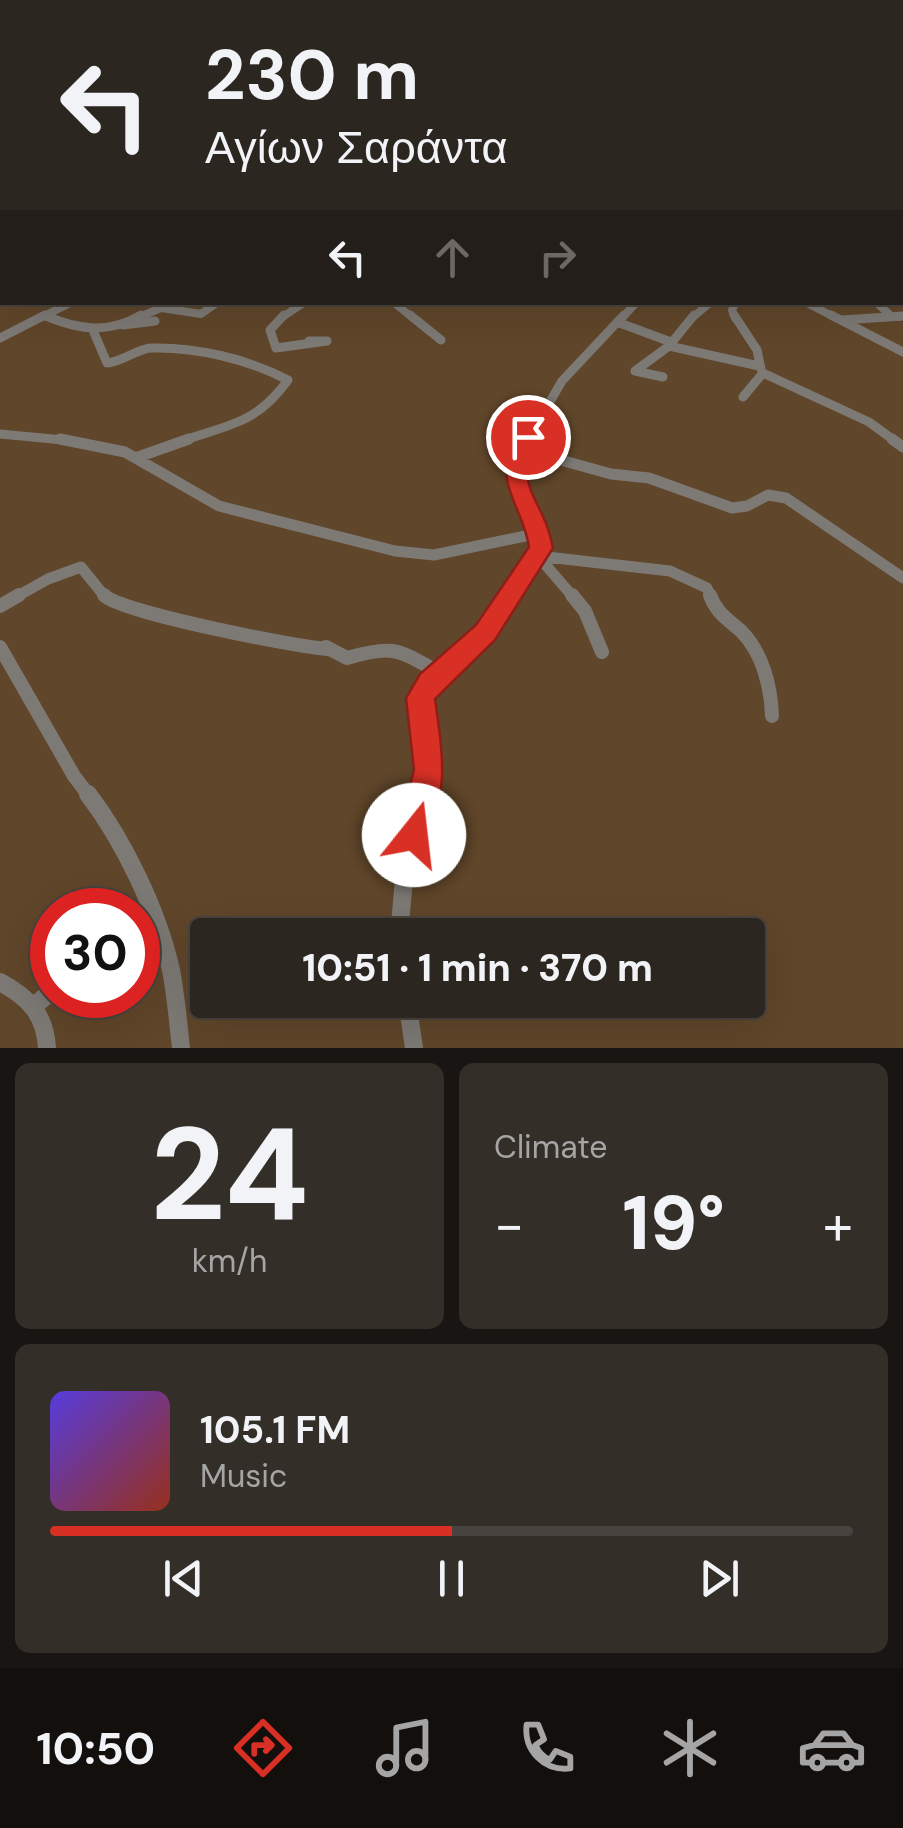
<!DOCTYPE html>
<html lang="en">
<head>
<meta charset="utf-8">
<style>
  body { margin:0; font-family:"DM Sans",sans-serif; background:#342e29; color:#f1f3f6; height:100vh; display:flex; flex-direction:column; font-size:38px; white-space:nowrap }
  * { box-sizing:border-box; margin:0 }
  p { font-size:32px; color:#a6a5a5 }
  .icon { flex:none; width:55px; height:55px; fill:none; stroke:currentColor; stroke-width:2; stroke-linecap:round; stroke-linejoin:round }
  .map { position:relative; height:1048px; overflow:hidden }
  .side { display:flex; flex-direction:column; gap:15px; padding:15px; background:#181512; flex:1 }
  .side>* { flex:none }
  .top-card { position:absolute; left:0px; top:0px; width:905px; height:305px; box-shadow:0 10px 40px #0002,0 0 0 2px #48433e; background:#2c2620; color:#f1f3f6; overflow:hidden }
  .speed { position:absolute; left:30px; top:888px; display:flex; gap:20px; font-size:50px; font-weight:700; text-align:center }
  .speed>* { display:grid; place-content:center; width:130px; height:130px; border-radius:50%; background:#2c2620; box-shadow:0 10px 40px #0002,0 0 0 2px #48433e; line-height:1 }
  .speed .limit { border:15px solid #d22; background:#fff; color:#111 }
  .pin { position:absolute; display:grid; place-items:center; width:85px; height:85px; color:#fff; margin:-42px; border:5px solid #fff; border-radius:50%; box-shadow:0 2px 10px #0007 }
  .me { position:absolute; width:110px; margin:-55px; rotate:16deg; stroke-linejoin:round; filter:drop-shadow(0 0 8px #0008) }
  .turn { display:flex; align-items:center; gap:35px; height:210px; padding:0 40px; font-size:45px }
  .turn .icon { width:130px; height:130px; stroke-width:2.5 }
  .turn b { display:block; font-size:70px; line-height:85px }
  .lanes { display:flex; align-items:center; height:95px; padding:0 40px; background:#0003; justify-content:center; gap:50px; direction:ltr }
  .lanes .off { opacity:.35 }
  .big { font-size:75px; font-weight:800; line-height:1.1 }
  .side .card { flex:1; display:flex; flex-direction:column; justify-content:center; gap:15px; min-width:0; padding:0 35px; border-radius:15px; background:#342e29 }
  .side .dial { align-items:center; gap:0 }
  .dial b { font-size:130px; line-height:1 }
  .song { display:flex; align-items:center; gap:30px }
  .cover { width:120px; height:120px; border-radius:15px; background:linear-gradient(135deg,hsl(250 70% 55%),hsl(10 70% 35%)) }
  .played { height:10px; border-radius:5px; background:linear-gradient(90deg,#d93025 50%,#48433e 50%) }
  .keys { display:flex; justify-content:space-around; direction:ltr }
  .heat { display:flex; justify-content:space-between; align-items:center; font-size:55px; direction:ltr }
  .side .tiles { flex:1; display:grid; gap:15px; grid-template-columns:1fr 1fr }
  .card:last-child { grid-column:span 2 }
  .trip { position:absolute; left:190px; top:918px; width:575px; height:100px; border-radius:10px; background:#2c2620; box-shadow:0 10px 40px #0002,0 0 0 2px #48433e; font-weight:800; line-height:100px; text-align:center }
  .menu { display:flex; height:160px; justify-content:space-around; align-items:center; background:#120f0d; color:#a6a5a5 }
  .menu .icon { width:70px; height:70px }
  .menu .current { color:#d93025 }
  .menu b { font-size:45px; color:#f1f3f6 }
  .map>svg:first-child { display:block }
  .green { fill:#60462a; fill-rule:evenodd }
  .lines { fill:none; stroke-linecap:round; stroke-linejoin:round }
  .minor-far4 { stroke:#7d7975; stroke-width:8 }
  .minor-far3 { stroke:#7d7975; stroke-width:9 }
  .minor-far2 { stroke:#7d7975; stroke-width:11 }
  .minor-far1 { stroke:#7d7975; stroke-width:14 }
  .minor { stroke:#7d7975; stroke-width:18 }
  .tertiary { fill:#7d7975; fill-rule:evenodd }
  .secondary { fill:#a6a09a; fill-rule:evenodd }
  .primary { fill:#c6beb6; fill-rule:evenodd }
  .route { fill:#d93025; stroke:#8d1f18; stroke-width:2.5 }
</style>
</head>
<body>
<div class="map">
<svg width="903" height="1048" viewBox="0 0 903 1048">
  <rect width="100%" height="100%" fill="#3a332b"/>
  <!-- green -->
  <path class="green" d="M0 143 2 302H902L903 143V1048H0ZM52 910H138V995H52ZM208 935H748V1000H208Z"/>
  <g class="lines">
    <!-- minor-far4 -->
    <path class="minor-far4" d="M393 302 413 318
      M805 302 836 318
      M876 302 891 316
      M46 316 50 318
      M40 318 72 302
      M137 318 161 308 201 314 218 302
      M281 318 305 302
      M622 318 637 302
      M692 318 711 302
      M735 318 732 310 736 302
      M876 318 903 316"/>
    <!-- minor-far3 -->
    <path class="minor-far3" d="M284 315 270 330 276 348 327 341H309
      M410 315 441 340
      M734 315 757 350 761 369
      M831 315 903 352
      M46 316C79 330 109 334 141 315
      M842 320 903 316
      M617 322 671 342
      M123 325 155 321
      M92 328 107 363C123 362 136 349 151 348 198 347 247 359 288 380 256 424 231 424 182 441
      M0 338 45 315
      M669 346 759 366
      M635 371 669 346 694 315
      M635 371 663 377
      M763 373 869 422 895 441
      M743 397 763 373
      M0 434 74 441
      M527 441 562 381 624 315"/>
    <!-- minor-far2 -->
    <path class="minor-far2" d="M60 439 125 452 219 506 395 551 434 555 540 533
      M892 439 903 447
      M521 449 611 474 649 478 732 508 747 506 768 495 786 498 903 578
      M138 457 189 439
      M538 556 670 571 707 588 711 598
      M538 556 574 598
      M14 598 48 579 81 567 106 598
      M509 598C518 585 530 572 537 558 556 514 492 501 528 439"/>
    <!-- minor-far1 -->
    <path class="minor-far1" d="M104 595C118 612 297 647 328 649
      M572 595 585 611 602 652
      M710 595C716 613 729 620 742 632 763 654 771 687 772 716
      M0 606 19 595
      M0 647 74 776 90 797
      M326 647 347 658C395 644 398 650 440 673
      M423 797 429 769 421 698 430 682 486 632 511 595"/>
    <!-- minor -->
    <path class="minor" d="M88 794C124 841 158 912 171 970 176 996 178 1022 181 1048
      M138 935 155 924
      M399 935 404 879 423 794
      M0 982C29 998 45 1014 47 1048
      M407 1000 414 1048
      M35 1005 52 991"/>
    <!-- tertiary -->
    <path class="tertiary" d="M902 257H903V261H902Z"/>
    <!-- secondary -->
    <path class="secondary" d="M902 153H903V157H902Z
      M902 170H903V174H902Z
      M0 186H2V190H0Z"/>
    <!-- primary -->
    <path class="primary" d="M0 153H2V158H0Z
      M902 180H903V186H902Z"/>
  </g>
  <!-- sky -->
  <linearGradient id="sky" x2="0" y2="1"><stop stop-color="#201c18"/><stop offset="0.49" stop-color="#4f5055"/><stop offset="1" stop-color="#4f5055" stop-opacity="0"/></linearGradient>
  <rect width="903" height="289" fill="url(#sky)"/>
  <!-- route -->
  <path class="route" d="M528 431 537 437C512 491 543 495 553 548L495 640 435 699C443 755 449 792 426 847L414 851 402 847 397 835 414 770 406 698 420 674 476 625 529 547C524 510 494 483 512 448 517 439 518 434 528 431Z"/>
</svg>
<div class="speed"><div class="limit">30</div></div>
<div class="pin" style="left:528px;top:437px;background:#d93025"><svg class="icon" aria-label="arrive" viewBox="0 0 24 24"><path d="M6 21V4h12l-3 4 3 4H6"/></svg></div>
<svg class="me" style="left:414px;top:835px" viewBox="-20 -20 40 40"><circle r="19" fill="#fff"/><path d="M0-13L10 11 0 6-10 11z" fill="#d93025"/></svg>
<div class="trip">10:51 · 1 min · 370 m</div>
<div class="top-card">
<div class="turn"><svg class="icon" aria-label="left" viewBox="0 0 24 24"><path d="M17 20v-9H6M10 6l-5 5 5 5"/></svg><div><b>230 m</b>Αγίων Σαράντα</div></div>
<div class="lanes"><svg class="icon" aria-label="left" viewBox="0 0 24 24"><path d="M17 20v-9H6M10 6l-5 5 5 5"/></svg><svg class="icon off" aria-label="ahead" viewBox="0 0 24 24"><path d="M12 20V5M6 11l6-6 6 6"/></svg><svg class="icon off" aria-label="right" viewBox="0 0 24 24"><path d="M7 20v-9h11M14 6l5 5-5 5"/></svg></div>
</div>
</div>
<section class="side">
<div class="tiles">
<div class="card dial"><b>24</b><p>km/h</p></div>
<div class="card"><p>Climate</p>
<div class="heat"><a>−</a><b class="big">19°</b><a>+</a></div>
</div>
<div class="card">
<div class="song"><i class="cover"></i><div><b>105.1 FM</b><p>Music</p></div></div>
<div class="played"></div>
<div class="keys"><svg class="icon" aria-label="previous" viewBox="0 0 24 24"><path d="M18 5L8 12l10 7zM5 5v14"/></svg><svg class="icon" aria-label="pause" viewBox="0 0 24 24"><path d="M8 5v14M16 5v14"/></svg><svg class="icon" aria-label="next" viewBox="0 0 24 24"><path d="M6 5l10 7-10 7zM19 5v14"/></svg></div>
</div>
</div>
</section>
<nav class="menu">
<b>10:50</b>
<svg class="icon current" aria-label="directions" viewBox="0 0 24 24"><path d="M12 3l9 9-9 9-9-9zM9 14v-3h6M13 9l2 2-2 2"/></svg>
<svg class="icon" aria-label="music" viewBox="0 0 24 24"><path d="M9 18V5l10-2v13"/><circle cx="6" cy="18" r="3"/><circle cx="16" cy="16" r="3"/></svg>
<svg class="icon" aria-label="phone" viewBox="0 0 24 24"><path d="M5 4h4l2 5-3 2q2 4 5 5l2-3 5 2v4C11 20 4 13 5 4z"/></svg>
<svg class="icon" aria-label="climate" viewBox="0 0 24 24"><path d="M12 3v18M4 7l16 10M4 17L20 7"/></svg>
<svg class="icon" aria-label="car" viewBox="0 0 24 24"><path d="M5 17H2v-5l4-1 3-4h7l3 4 3 1v5h-3M9 17h6M6 11h13"/><circle cx="7" cy="17" r="2"/><circle cx="17" cy="17" r="2"/></svg>
</nav>
</body>
</html>
